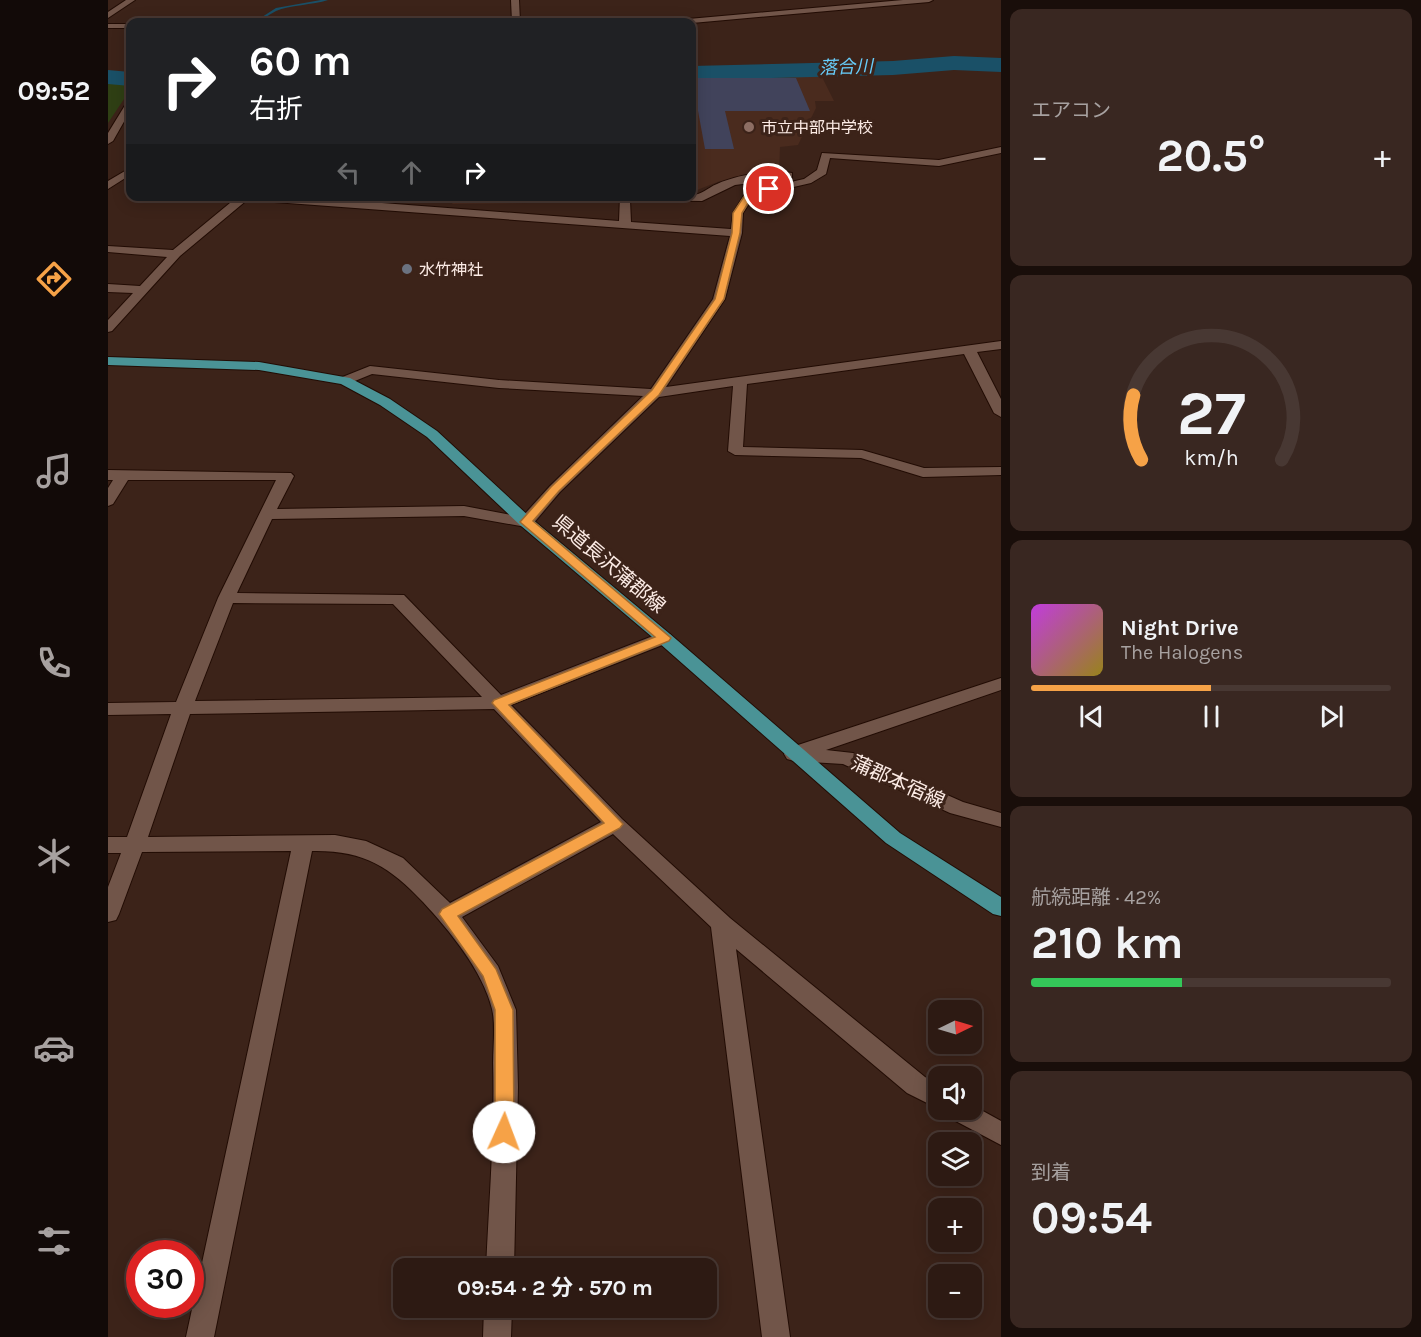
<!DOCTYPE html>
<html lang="ja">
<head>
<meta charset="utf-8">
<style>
  body { margin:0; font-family:Karla,"Noto Sans JP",sans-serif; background:#392721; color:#f1f3f6; height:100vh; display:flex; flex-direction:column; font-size:22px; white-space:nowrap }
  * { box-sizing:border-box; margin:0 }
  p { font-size:20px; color:#a7a1a0 }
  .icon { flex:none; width:33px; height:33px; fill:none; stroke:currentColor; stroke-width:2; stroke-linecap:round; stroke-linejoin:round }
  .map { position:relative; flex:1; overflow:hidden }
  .details { display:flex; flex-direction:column; gap:9px; padding:9px; background:#190e0a; width:420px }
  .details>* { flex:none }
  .hud { position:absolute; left:18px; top:18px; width:570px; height:183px; border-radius:12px; box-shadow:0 3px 15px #0003,0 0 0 2px #483833; background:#202124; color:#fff; overflow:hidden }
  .needle { width:39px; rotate:85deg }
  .controls { position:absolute; left:820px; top:1000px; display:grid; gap:12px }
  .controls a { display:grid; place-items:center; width:54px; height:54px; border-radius:12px; background:#2d1a13; box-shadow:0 3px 15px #0003,0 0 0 2px #483833; font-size:30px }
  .speed { position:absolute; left:18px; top:1240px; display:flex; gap:12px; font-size:30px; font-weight:700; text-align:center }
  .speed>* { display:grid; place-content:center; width:78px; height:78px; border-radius:50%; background:#2d1a13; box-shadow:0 3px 15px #0003,0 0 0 2px #483833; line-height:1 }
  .speed .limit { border:9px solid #d22; background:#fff; color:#111 }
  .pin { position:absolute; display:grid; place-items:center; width:51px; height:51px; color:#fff; margin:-26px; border:3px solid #fff; border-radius:50%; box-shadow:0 2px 6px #0007 }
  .me { position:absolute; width:66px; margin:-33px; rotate:2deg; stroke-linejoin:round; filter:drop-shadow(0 0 4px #0008) }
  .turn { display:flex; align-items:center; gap:21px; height:126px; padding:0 24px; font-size:27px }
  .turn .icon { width:78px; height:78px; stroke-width:2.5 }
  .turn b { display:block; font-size:42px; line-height:51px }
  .lanes { display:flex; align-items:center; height:57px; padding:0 24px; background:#0003; justify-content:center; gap:30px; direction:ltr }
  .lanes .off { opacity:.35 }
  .big { font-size:45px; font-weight:700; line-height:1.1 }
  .details .widget { flex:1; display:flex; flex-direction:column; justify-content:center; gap:9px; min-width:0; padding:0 21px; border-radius:12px; background:#392721 }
  .details .dial { align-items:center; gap:0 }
  .dial svg { height:156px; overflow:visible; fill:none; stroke:#483833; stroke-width:7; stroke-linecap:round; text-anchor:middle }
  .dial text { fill:#f1f3f6; stroke:none }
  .song { display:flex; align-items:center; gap:18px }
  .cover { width:72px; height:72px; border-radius:9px; background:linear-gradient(135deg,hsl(290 70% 55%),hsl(50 70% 35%)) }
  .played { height:6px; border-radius:3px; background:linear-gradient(90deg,#f6a247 50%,#483833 50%) }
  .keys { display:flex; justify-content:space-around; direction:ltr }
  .heat { display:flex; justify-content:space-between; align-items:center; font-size:33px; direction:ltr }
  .charge { height:9px; border-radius:4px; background:linear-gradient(90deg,#34c759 42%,#483833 0) }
  .trip { position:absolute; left:285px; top:1258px; width:324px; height:60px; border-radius:12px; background:#2d1a13; box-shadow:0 3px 15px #0003,0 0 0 2px #483833; font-weight:700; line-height:60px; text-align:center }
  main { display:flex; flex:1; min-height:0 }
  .menu { display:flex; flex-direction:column; width:108px; justify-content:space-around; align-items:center; background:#120a08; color:#a7a1a0 }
  .menu .icon { width:42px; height:42px }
  .menu .active { color:#f6a247 }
  .menu b { font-size:27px; color:#f1f3f6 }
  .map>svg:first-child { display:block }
  .built { fill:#4a2b1e }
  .green { fill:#2f3f14 }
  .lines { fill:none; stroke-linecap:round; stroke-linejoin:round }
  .stream { fill:#1a5067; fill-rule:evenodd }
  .river { fill:#1a5067; fill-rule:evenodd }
  .building { fill:#41435b }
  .minor-casing { stroke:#220c04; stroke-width:2 }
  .major-casing { stroke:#220c04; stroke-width:2 }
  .minor { fill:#715549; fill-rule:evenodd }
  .major { fill:#4a9396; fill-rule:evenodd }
  .route { fill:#f6a247; stroke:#a0692e; stroke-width:1.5 }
  .education-dot { fill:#8d6e63; stroke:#3c2319; stroke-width:2 }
  .worship-dot { fill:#6b7280; stroke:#3c2319; stroke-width:2 }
  .labels { text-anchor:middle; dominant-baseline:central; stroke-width:6; stroke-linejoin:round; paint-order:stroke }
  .far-poi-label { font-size:16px; fill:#fcebe5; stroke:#3c2319; text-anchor:start }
  .far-water-label { font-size:18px; font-style:italic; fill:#67ccf9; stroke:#3c2319 }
  .street-label { font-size:20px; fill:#fcebe5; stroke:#3c2319 }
</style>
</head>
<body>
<main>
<nav class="menu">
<b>09:52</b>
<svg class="icon active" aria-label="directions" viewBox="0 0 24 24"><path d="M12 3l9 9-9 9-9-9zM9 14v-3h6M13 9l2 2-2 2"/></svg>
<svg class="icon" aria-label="music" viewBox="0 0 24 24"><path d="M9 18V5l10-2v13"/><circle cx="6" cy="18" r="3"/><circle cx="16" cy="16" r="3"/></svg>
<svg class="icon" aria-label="phone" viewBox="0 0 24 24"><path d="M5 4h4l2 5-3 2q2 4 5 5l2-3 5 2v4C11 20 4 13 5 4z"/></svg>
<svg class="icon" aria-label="climate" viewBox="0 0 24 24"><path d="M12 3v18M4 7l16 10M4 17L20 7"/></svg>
<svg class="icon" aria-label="car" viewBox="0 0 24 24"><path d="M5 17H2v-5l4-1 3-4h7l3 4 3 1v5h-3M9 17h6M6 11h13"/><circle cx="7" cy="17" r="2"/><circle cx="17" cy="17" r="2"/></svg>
<svg class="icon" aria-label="filters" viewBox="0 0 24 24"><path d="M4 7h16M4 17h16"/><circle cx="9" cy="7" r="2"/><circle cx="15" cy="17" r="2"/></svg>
</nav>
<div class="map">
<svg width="893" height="1337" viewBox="0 0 893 1337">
  <rect width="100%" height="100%" fill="#3c2319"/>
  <!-- built -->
  <path class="built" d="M713 75 726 101H707L708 108 690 145 672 147 671 173 612 181 584 192V76Z
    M348 197V196L510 197 509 202 344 204Z"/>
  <!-- green -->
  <path class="green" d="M0 77 22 80V90L0 123Z"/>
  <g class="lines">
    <!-- stream -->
    <path class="stream" d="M213 0H220C205 5 181 5 168 11 157 17 151 23 137 22L154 17 168 8Z"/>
    <!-- river -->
    <path class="river" d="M846 56 893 58V72L846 70 785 75 584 80V66L785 61Z
      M0 70 22 72V86L0 84Z"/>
  </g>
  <!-- building -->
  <path class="building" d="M584 78H688L702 111H617L626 149H597Z"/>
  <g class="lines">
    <defs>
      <path id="minor" d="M18 0H27L0 18V12Z
        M403 0H411L412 22H404Z
        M795 0H825L821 2 584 23 565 22 569 20Z
        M0 24H22V28H0Z
        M22 101V111L5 141 0 144V133L19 102Z
        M893 147V153L831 166 722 158 718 174 703 183 646 196 635 213 634 233 617 299 558 387 893 341V349L869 352 893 399V417L886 413 856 354 639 384 635 447 754 450 816 468 893 467V475L815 477 753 458 627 455 620 451 625 386 551 397 452 492 424 525 418 527 356 516 164 519 129 593 296 595 393 695 550 634H562L565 638 562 642 403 705 514 819 622 918 817 1077 831 1085V1109L799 1093 628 949 682 1337H654L603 927 505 834 354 917 390 966 408 1010 410 1087 406 1269H378C381 1201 387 1132 385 1063 385 1046 388 1025 384 1009 375 971 341 930 315 902 281 866 255 850 204 851L106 1337H78L183 851 34 852 11 914 8 920 0 922V887L13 853H0V837H19L63 714 0 715V703L68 702 110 598 168 480H20L5 504 0 506V488L5 480H0V470L183 473 186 476 169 509 356 506 414 517 442 486 535 396 391 388 264 374 237 385 230 381 232 378 262 366 391 380 543 389 605 299 622 236 139 200 72 256 4 331 0 332V320L25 293 0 292V284L32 286 59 257 0 252V246L65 250 128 198 127 196H182L511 221 512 196H584V195C594 195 599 188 609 184 629 175 662 169 684 173V177L680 178 627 185 594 201 522 200 523 222 623 229 625 213 638 192 696 179 709 170 714 153 831 160ZM125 603 285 604 374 697 87 701ZM386 709 493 822 342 903 295 858 258 841 227 835 40 837 82 714Z
        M22 168V175L0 189V181Z
        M893 678V690L718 750 745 753 855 802 893 813V827L842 813 735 764 686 761 679 759 676 754 679 749 687 746Z
        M864 1105 893 1121V1145L842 1118 839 1110H864Z
        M376 1308H404L403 1337H375Z"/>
      <path id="major" d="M0 357 151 362 242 378 282 399 329 431 424 519 562 634 792 833 893 897V916L885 914 778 843 550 642 412 525 319 437 272 405 233 384 151 370 0 365Z"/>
    </defs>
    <!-- minor casing -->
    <use href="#minor" class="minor-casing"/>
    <!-- major casing -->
    <use href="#major" class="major-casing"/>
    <!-- minor -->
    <use href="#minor" class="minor"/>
    <!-- major -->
    <use href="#major" class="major"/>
  </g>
  <!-- route -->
  <path class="route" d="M661 187 664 188V191L645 195 634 213 632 233 616 299 551 395 451 491 425 521 563 638 561 641 401 705 515 824 512 828 350 916 388 969 405 1010 406 1132 403 1139 396 1141 390 1139 387 1132V1010L375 976 331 914 334 909 496 823 384 703 386 700 547 637 412 522 443 487 544 390 607 299 624 233 625 213 639 192Z"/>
  <!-- markers -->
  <circle class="education-dot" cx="641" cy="127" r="6"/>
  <circle class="worship-dot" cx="299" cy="269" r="6"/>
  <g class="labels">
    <!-- far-poi labels -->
    <g class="far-poi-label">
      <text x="653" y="127">市立中部中学校</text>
      <text x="311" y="269">水竹神社</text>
    </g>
    <!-- far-water labels -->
    <g class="far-water-label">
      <text transform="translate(738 67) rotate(-2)">落合川</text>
    </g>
    <!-- street labels -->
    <g class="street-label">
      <text transform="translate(501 564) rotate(40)">県道長沢蒲郡線</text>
      <text transform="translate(790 782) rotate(24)">蒲郡本宿線</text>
    </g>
  </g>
</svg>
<div class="controls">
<a><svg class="needle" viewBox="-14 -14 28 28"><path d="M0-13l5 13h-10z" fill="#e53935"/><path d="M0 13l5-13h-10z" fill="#a7a1a0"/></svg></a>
<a><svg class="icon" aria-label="sound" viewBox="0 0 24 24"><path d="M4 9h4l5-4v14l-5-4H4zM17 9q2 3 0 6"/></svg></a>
<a><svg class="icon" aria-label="layers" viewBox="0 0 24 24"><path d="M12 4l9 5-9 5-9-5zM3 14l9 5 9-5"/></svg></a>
<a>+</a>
<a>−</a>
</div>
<div class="speed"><div class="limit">30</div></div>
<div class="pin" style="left:661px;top:189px;background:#d93025"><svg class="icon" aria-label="arrive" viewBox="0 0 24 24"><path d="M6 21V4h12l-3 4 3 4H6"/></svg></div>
<svg class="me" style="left:396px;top:1132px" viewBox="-20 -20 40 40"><circle r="19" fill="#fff"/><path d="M0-13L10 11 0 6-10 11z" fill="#f6a247"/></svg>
<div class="trip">09:54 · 2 分 · 570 m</div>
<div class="hud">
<div class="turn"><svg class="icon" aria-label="right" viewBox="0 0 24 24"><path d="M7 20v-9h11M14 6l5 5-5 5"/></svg><div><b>60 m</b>右折</div></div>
<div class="lanes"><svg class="icon off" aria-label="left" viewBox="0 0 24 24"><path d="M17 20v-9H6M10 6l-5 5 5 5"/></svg><svg class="icon off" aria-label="ahead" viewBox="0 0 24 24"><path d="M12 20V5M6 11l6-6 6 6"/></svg><svg class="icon" aria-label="right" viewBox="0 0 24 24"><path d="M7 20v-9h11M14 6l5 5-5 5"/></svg></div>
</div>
</div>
<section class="details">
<div class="widget"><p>エアコン</p>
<div class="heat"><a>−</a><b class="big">20.5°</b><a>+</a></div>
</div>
<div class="widget dial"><svg viewBox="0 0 100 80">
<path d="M14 69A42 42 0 1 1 86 69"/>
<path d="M14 69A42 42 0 0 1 10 36" stroke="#f6a247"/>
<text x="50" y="56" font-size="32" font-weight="700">27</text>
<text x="50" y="72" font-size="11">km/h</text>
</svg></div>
<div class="widget">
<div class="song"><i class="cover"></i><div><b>Night Drive</b><p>The Halogens</p></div></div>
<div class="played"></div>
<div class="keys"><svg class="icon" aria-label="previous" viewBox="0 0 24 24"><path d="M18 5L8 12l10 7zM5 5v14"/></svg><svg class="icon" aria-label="pause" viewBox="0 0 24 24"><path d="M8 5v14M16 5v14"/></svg><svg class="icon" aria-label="next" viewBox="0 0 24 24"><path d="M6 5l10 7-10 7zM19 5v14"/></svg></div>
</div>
<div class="widget"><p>航続距離 · 42%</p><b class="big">210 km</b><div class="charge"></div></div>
<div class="widget"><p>到着</p><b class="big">09:54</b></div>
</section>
</main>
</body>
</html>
